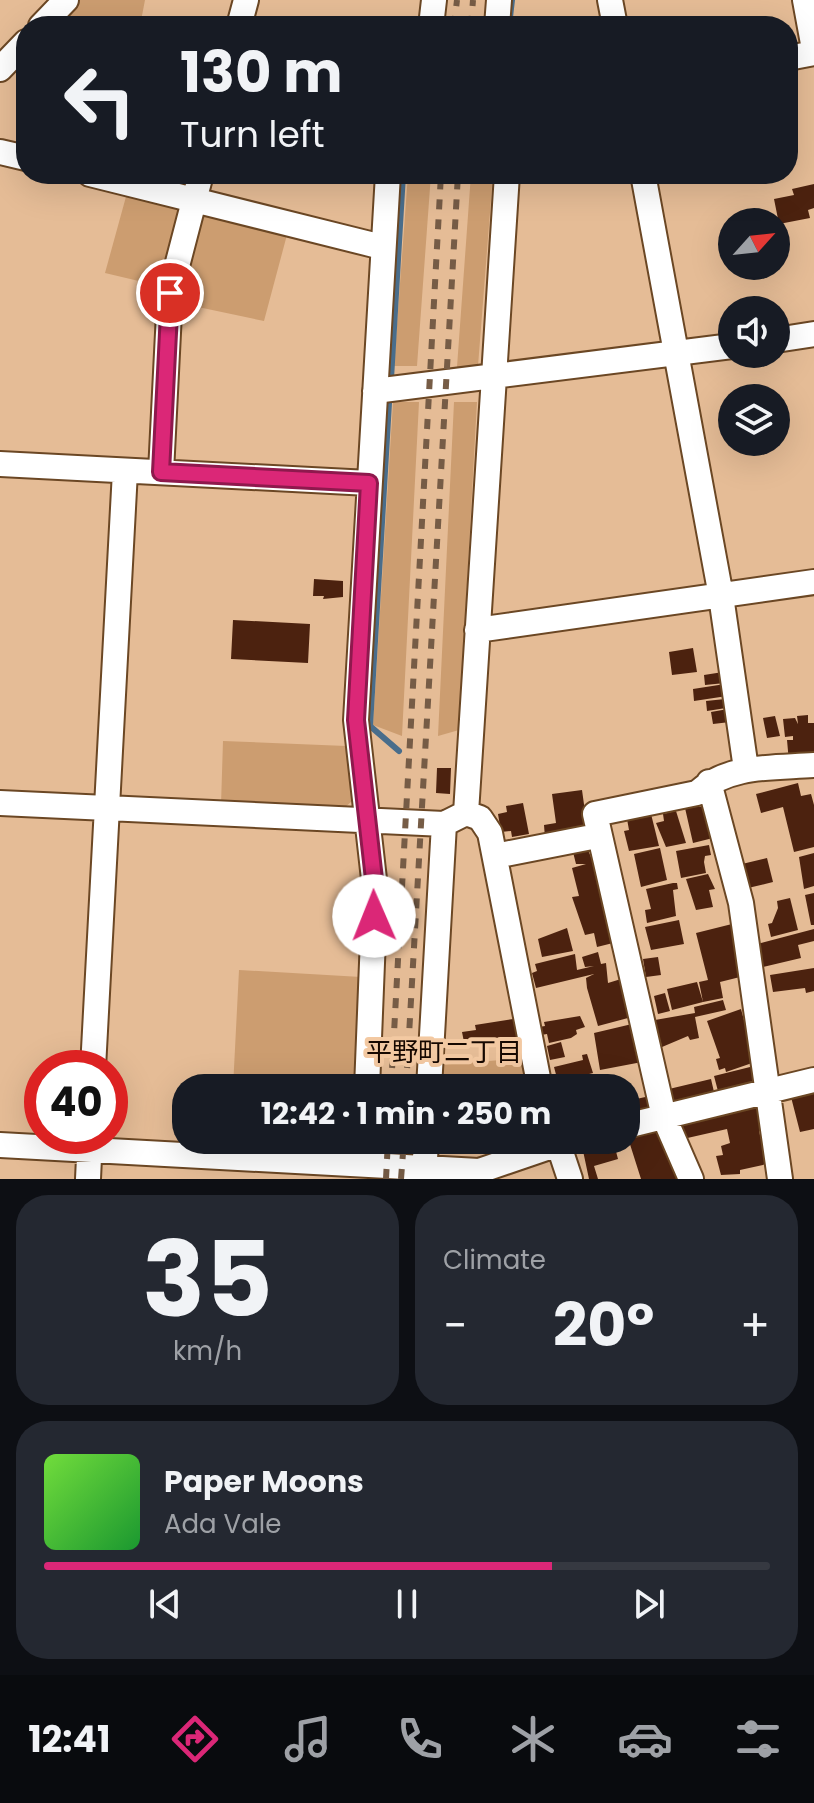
<!DOCTYPE html>
<html lang="en">
<head>
<meta charset="utf-8">
<style>
  body { margin:0; font-family:Poppins,"Noto Sans JP",sans-serif; background:#242831; color:#f1f3f6; height:100vh; display:flex; flex-direction:column; font-size:30px; white-space:nowrap }
  * { box-sizing:border-box; margin:0 }
  p { font-size:26px; color:#9ea1a6 }
  .icon { flex:none; width:44px; height:44px; fill:none; stroke:currentColor; stroke-width:2; stroke-linecap:round; stroke-linejoin:round }
  .map { position:relative; height:1179px; overflow:hidden }
  .sheet { display:flex; flex-direction:column; gap:16px; padding:16px; background:#0d0f14; flex:1 }
  .sheet>* { flex:none }
  .guide { position:absolute; left:16px; top:16px; width:782px; height:168px; border-radius:32px; box-shadow:0 8px 32px #0002; background:#171b24; color:#f1f3f6; overflow:hidden }
  .needle { width:52px; rotate:63deg }
  .controls { position:absolute; left:718px; top:208px; display:grid; gap:16px }
  .controls a { display:grid; place-items:center; width:72px; height:72px; border-radius:50%; background:#171b24; box-shadow:0 8px 32px #0002; font-size:40px }
  .speed { position:absolute; left:24px; top:1050px; display:flex; gap:16px; font-size:40px; font-weight:700; text-align:center }
  .speed>* { display:grid; place-content:center; width:104px; height:104px; border-radius:50%; background:#171b24; box-shadow:0 8px 32px #0002; line-height:1 }
  .speed .limit { border:12px solid #d22; background:#fff; color:#111 }
  .pin { position:absolute; display:grid; place-items:center; width:68px; height:68px; color:#fff; margin:-34px; border:4px solid #fff; border-radius:50%; box-shadow:0 2px 8px #0007 }
  .me { position:absolute; width:88px; margin:-44px; rotate:359deg; stroke-linejoin:round; filter:drop-shadow(0 0 6px #0008) }
  .turn { display:flex; align-items:center; gap:28px; height:168px; padding:0 32px; font-size:36px }
  .turn .icon { width:104px; height:104px; stroke-width:2.5 }
  .turn b { display:block; font-size:56px; line-height:68px }
  .big { font-size:60px; font-weight:700; line-height:1.1 }
  .sheet .card { flex:1; display:flex; flex-direction:column; justify-content:center; gap:12px; min-width:0; padding:0 28px; border-radius:32px; background:#242831 }
  .sheet .dial { align-items:center; gap:0 }
  .dial b { font-size:104px; line-height:1 }
  .song { display:flex; align-items:center; gap:24px }
  .cover { width:96px; height:96px; border-radius:12px; background:linear-gradient(135deg,hsl(100 70% 55%),hsl(130 70% 35%)) }
  .played { height:8px; border-radius:4px; background:linear-gradient(90deg,#db2777 70%,#363941 70%) }
  .keys { display:flex; justify-content:space-around; direction:ltr }
  .heat { display:flex; justify-content:space-between; align-items:center; font-size:44px; direction:ltr }
  .sheet .tiles { flex:1; display:grid; gap:16px; grid-template-columns:1fr 1fr }
  .card:last-child { grid-column:span 2 }
  .trip { position:absolute; left:172px; top:1074px; width:468px; height:80px; border-radius:32px; background:#171b24; box-shadow:0 8px 32px #0002; font-weight:700; line-height:80px; text-align:center }
  .tabs { display:flex; height:128px; justify-content:space-around; align-items:center; background:#090b0e; color:#9ea1a6 }
  .tabs .icon { width:56px; height:56px }
  .tabs .active { color:#db2777 }
  .tabs b { font-size:36px; color:#f1f3f6 }
  .map>svg:first-child { display:block }
  .green { fill:#cc9d70 }
  .lines { fill:none; stroke-linecap:round; stroke-linejoin:round }
  .stream { stroke:#496d8b; stroke-width:6 }
  .building { fill:#4c220f }
  .minor-casing { stroke:#6b4724; stroke-width:28 }
  .minor { stroke:#fff; stroke-width:24 }
  .rail { stroke:#765c46; stroke-width:6; stroke-dasharray:10 10; stroke-linecap:butt }
  .route-casing { stroke:#8e194d; stroke-width:20 }
  .route { stroke:#db2777; stroke-width:14 }
  .labels { text-anchor:middle; dominant-baseline:central; stroke-width:8; stroke-linejoin:round; paint-order:stroke }
  .neighbourhood-label { font-size:26px; fill:#160800; stroke:#f3c9a2 }
</style>
</head>
<body>
<div class="map">
<svg width="814" height="1179" viewBox="0 0 814 1179">
  <rect width="100%" height="100%" fill="#e5bc96"/>
  <!-- green -->
  <path class="green" d="M79 0H145L140 26H53Z
    M408 174H431L417 366H394Z
    M471 174H493L478 366 457 367Z
    M127 193 178 206 184 217 164 287 105 273Z
    M211 213 288 231 264 321 179 303 198 219Z
    M393 402H419L402 736 373 725Z
    M454 402H477L459 730 438 736Z
    M223 741 346 746 352 801 341 811 221 805Z
    M239 970 361 977 355 1088H233Z
    M524 1058 529 1088H439L440 1065Z"/>
  <g class="lines">
    <!-- stream -->
    <path class="stream" d="M509 26 512 0
      M391 379 403 174
      M389 403 370 726 399 751"/>
  </g>
  <!-- building -->
  <path class="building" d="M814 184V208L808 210 810 218 779 224 774 199 794 195 792 189Z
    M314 579 343 581V597L323 599 324 596H313Z
    M233 620 310 624 308 663 231 659Z
    M693 648 697 672 672 675 669 652Z
    M723 672 725 683 705 685 704 675Z
    M725 684 727 696 694 701 693 689Z
    M725 699 726 708 707 711 706 701Z
    M728 709 730 722 713 724 711 712Z
    M808 715V723H814V759L789 762 787 740H793V736L785 737 783 719 795 718 798 724 797 716Z
    M775 716 780 736 767 738 763 718Z
    M437 768H451L450 794 436 793Z
    M798 783 801 796 811 794 814 805V847L794 852 783 807 761 813 756 794Z
    M582 790 587 826 545 838 544 825 556 823 552 794Z
    M523 803 529 834 512 837 511 831 501 832 498 814 507 812 506 806Z
    M707 806 717 837 693 843 685 808Z
    M676 811 686 843 666 847 656 823 664 821 663 814Z
    M651 814 659 846 629 851 624 831 629 830 627 819Z
    M709 845 711 855 705 856 704 862 706 873 681 878 676 851Z
    M587 848 598 873 613 943 597 947 594 933 585 935 572 897 579 896 572 868 586 864H576L573 852Z
    M660 848 667 880 641 887 634 854Z
    M814 853V886L804 889 799 857Z
    M767 858 773 882 748 888 742 864Z
    M708 874 715 889 709 890 713 907 696 910 686 879Z
    M673 883H677L678 889 673 890 676 916 647 923 645 910 651 909 646 889Z
    M814 893V925H811L805 895Z
    M790 898 798 930 771 937 768 924 772 923 778 908 777 901Z
    M679 920 684 944 651 950 645 927Z
    M732 924 744 976 720 982 723 998 703 1002 699 982 708 980 696 933Z
    M567 928 573 951 542 957 538 939Z
    M814 929V941L798 945 801 958 763 967 757 944Z
    M598 952 601 964 606 963 608 983 621 979 628 1018 598 1026 587 988 586 978 594 974 536 988 532 973 537 971 535 964 575 954 577 970 594 966 585 967 582 957Z
    M658 957 661 975 646 977 643 959Z
    M814 968V991L806 993 805 988 773 992 770 975Z
    M697 982 703 1002 672 1010 667 989Z
    M665 993 670 1011 658 1014 654 996Z
    M723 1000 726 1010 695 1017 699 1038 690 1040 688 1036 662 1047 655 1020 695 1013 694 1007Z
    M741 1009 755 1062 726 1072 725 1068 719 1070 716 1059 720 1058 707 1021Z
    M580 1016 585 1027 576 1030 577 1034 571 1038 549 1043 547 1034 541 1035 539 1027 545 1026 544 1022Z
    M513 1019 517 1039 465 1047 462 1032 476 1030 475 1025Z
    M632 1024 642 1062 600 1070 594 1033Z
    M561 1042 565 1057 550 1060 547 1046Z
    M587 1054 593 1073 558 1082 554 1067 583 1060 582 1055Z
    M754 1066 758 1084 719 1095 714 1076Z
    M711 1079 714 1092 707 1094 708 1098 673 1107 669 1089Z
    M814 1092V1129L800 1132 791 1097Z
    M650 1096 654 1113 626 1120 627 1101Z
    M758 1102 765 1130 759 1131 767 1164 740 1170V1174L721 1175 716 1156 723 1155 721 1146 730 1143 727 1129 683 1139 679 1121Z
    M661 1128 678 1179H641L628 1138Z
    M603 1140H613L618 1159 594 1166 598 1179H589L582 1146Z"/>
  <g class="lines">
    <defs>
      <path id="minor" d="M610 0 615 26
        M805 0 814 49
        M41 26 66 0
        M239 26 246 0
        M431 26 434 0
        M497 26 499 0
        M788 58 814 53
        M0 69 26 42
        M0 152 26 158
        M90 174 382 247
        M643 174 721 596 746 769
        M776 340 814 334
        M375 391 732 346
        M0 464 369 483
        M161 472 170 293 201 174
        M477 630 814 582
        M709 782 741 903 780 1179
        M0 803 444 824 466 813 480 818 490 833 540 1088
        M466 813 507 174
        M495 856 597 836
        M93 1068 125 471
        M367 1088 375 888 356 720 388 174
        M429 1088 444 824
        M626 1126 814 1080
        M557 1140 570 1179
        M0 1145 479 1171 570 1140
        M88 1179 90 1136
        M424 1179 426 1140
        M691 1179 664 1117 595 814 697 793C729 764 774 768 814 765"/>
    </defs>
    <!-- minor casing -->
    <use href="#minor" class="minor-casing"/>
    <!-- minor -->
    <use href="#minor" class="minor"/>
    <!-- rail -->
    <path class="rail" d="M454 26 457 0
      M471 26 473 0
      M391 1088 441 174
      M406 1088 458 174
      M386 1179 388 1140
      M401 1179 404 1140"/>
  </g>
  <g class="lines">
    <defs>
      <path id="route" d="M170 293 161 472 369 483 356 720 375 888 374 916"/>
    </defs>
    <!-- route casing -->
    <use href="#route" class="route-casing"/>
    <!-- route -->
    <use href="#route" class="route"/>
  </g>
  <g class="labels">
    <!-- neighbourhood labels -->
    <g class="neighbourhood-label">
      <text x="444" y="1052">平野町二丁目</text>
    </g>
  </g>
</svg>
<div class="controls">
<a><svg class="needle" viewBox="-14 -14 28 28"><path d="M0-13l5 13h-10z" fill="#e53935"/><path d="M0 13l5-13h-10z" fill="#9ea1a6"/></svg></a>
<a><svg class="icon" aria-label="sound" viewBox="0 0 24 24"><path d="M4 9h4l5-4v14l-5-4H4zM17 9q2 3 0 6"/></svg></a>
<a><svg class="icon" aria-label="layers" viewBox="0 0 24 24"><path d="M12 4l9 5-9 5-9-5zM3 14l9 5 9-5"/></svg></a>
</div>
<div class="speed"><div class="limit">40</div></div>
<div class="pin" style="left:170px;top:293px;background:#d93025"><svg class="icon" aria-label="arrive" viewBox="0 0 24 24"><path d="M6 21V4h12l-3 4 3 4H6"/></svg></div>
<svg class="me" style="left:374px;top:916px" viewBox="-20 -20 40 40"><circle r="19" fill="#fff"/><path d="M0-13L10 11 0 6-10 11z" fill="#db2777"/></svg>
<div class="trip">12:42 · 1 min · 250 m</div>
<div class="guide">
<div class="turn"><svg class="icon" aria-label="left" viewBox="0 0 24 24"><path d="M17 20v-9H6M10 6l-5 5 5 5"/></svg><div><b>130 m</b>Turn left</div></div>
</div>
</div>
<section class="sheet">
<div class="tiles">
<div class="card dial"><b>35</b><p>km/h</p></div>
<div class="card"><p>Climate</p>
<div class="heat"><a>−</a><b class="big">20°</b><a>+</a></div>
</div>
<div class="card">
<div class="song"><i class="cover"></i><div><b>Paper Moons</b><p>Ada Vale</p></div></div>
<div class="played"></div>
<div class="keys"><svg class="icon" aria-label="previous" viewBox="0 0 24 24"><path d="M18 5L8 12l10 7zM5 5v14"/></svg><svg class="icon" aria-label="pause" viewBox="0 0 24 24"><path d="M8 5v14M16 5v14"/></svg><svg class="icon" aria-label="next" viewBox="0 0 24 24"><path d="M6 5l10 7-10 7zM19 5v14"/></svg></div>
</div>
</div>
</section>
<nav class="tabs">
<b>12:41</b>
<svg class="icon active" aria-label="directions" viewBox="0 0 24 24"><path d="M12 3l9 9-9 9-9-9zM9 14v-3h6M13 9l2 2-2 2"/></svg>
<svg class="icon" aria-label="music" viewBox="0 0 24 24"><path d="M9 18V5l10-2v13"/><circle cx="6" cy="18" r="3"/><circle cx="16" cy="16" r="3"/></svg>
<svg class="icon" aria-label="phone" viewBox="0 0 24 24"><path d="M5 4h4l2 5-3 2q2 4 5 5l2-3 5 2v4C11 20 4 13 5 4z"/></svg>
<svg class="icon" aria-label="climate" viewBox="0 0 24 24"><path d="M12 3v18M4 7l16 10M4 17L20 7"/></svg>
<svg class="icon" aria-label="car" viewBox="0 0 24 24"><path d="M5 17H2v-5l4-1 3-4h7l3 4 3 1v5h-3M9 17h6M6 11h13"/><circle cx="7" cy="17" r="2"/><circle cx="17" cy="17" r="2"/></svg>
<svg class="icon" aria-label="filters" viewBox="0 0 24 24"><path d="M4 7h16M4 17h16"/><circle cx="9" cy="7" r="2"/><circle cx="15" cy="17" r="2"/></svg>
</nav>
</body>
</html>
